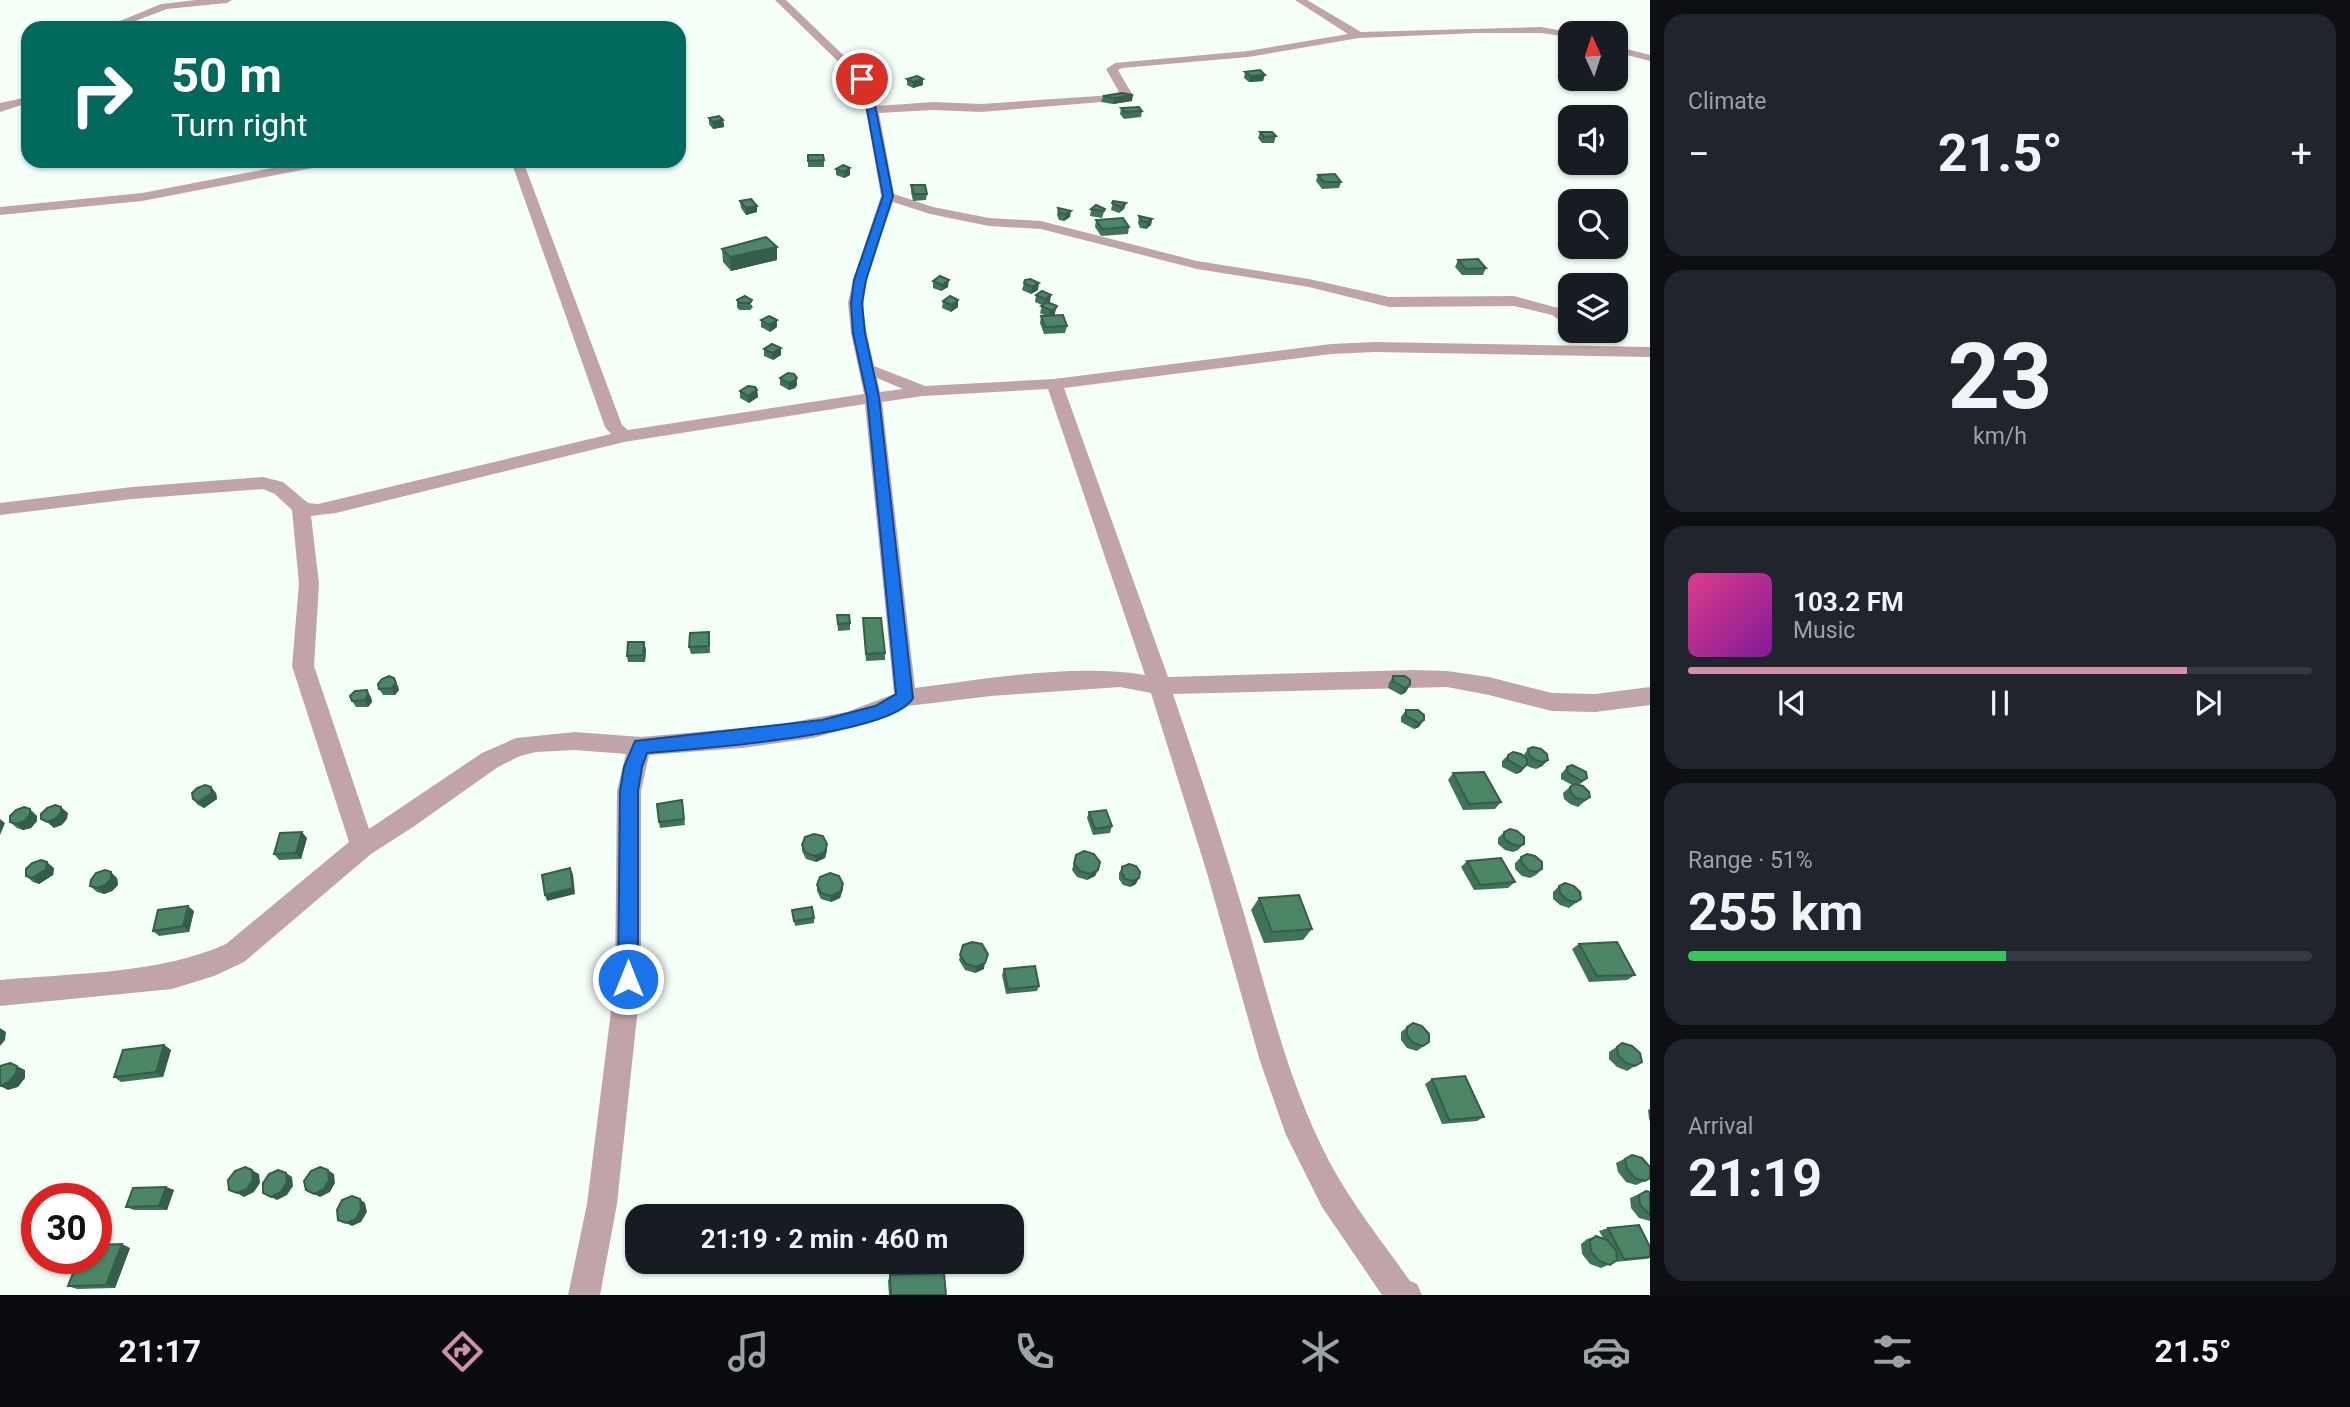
<!DOCTYPE html>
<html lang="en">
<head>
<meta charset="utf-8">
<style>
  body { margin:0; font-family:Roboto,sans-serif; background:#20242c; color:#f1f3f6; height:100vh; display:flex; flex-direction:column; font-size:26px; white-space:nowrap }
  * { box-sizing:border-box; margin:0 }
  p { font-size:23px; color:#9ea1a6 }
  .icon { flex:none; width:38px; height:38px; fill:none; stroke:currentColor; stroke-width:2; stroke-linecap:round; stroke-linejoin:round }
  .map { position:relative; flex:1; overflow:hidden }
  .details { display:flex; flex-direction:column; gap:14px; padding:14px; background:#0d0f14; width:700px }
  .details>* { flex:none }
  .hud { position:absolute; left:21px; top:21px; width:665px; height:147px; border-radius:21px; box-shadow:0 2px 5px #0004; background:#00695c; color:#fff; overflow:hidden }
  .needle { width:46px; rotate:357deg }
  .fabs { position:absolute; left:1558px; top:21px; display:grid; gap:14px }
  .fabs a { display:grid; place-items:center; width:70px; height:70px; border-radius:14px; background:#171b24; box-shadow:0 2px 5px #0004; font-size:35px }
  .speed { position:absolute; left:21px; top:1183px; display:flex; gap:14px; font-size:35px; font-weight:700; text-align:center }
  .speed>* { display:grid; place-content:center; width:91px; height:91px; border-radius:50%; background:#171b24; box-shadow:0 2px 5px #0004; line-height:1 }
  .speed .limit { border:10px solid #d22; background:#fff; color:#111 }
  .pin { position:absolute; display:grid; place-items:center; width:60px; height:60px; color:#fff; margin:-30px; border:4px solid #fff; border-radius:50%; box-shadow:0 2px 7px #0007 }
  .me { position:absolute; width:77px; margin:-38px; rotate:0deg; stroke-linejoin:round; filter:drop-shadow(0 0 5px #0008) }
  .turn { display:flex; align-items:center; gap:24px; height:147px; padding:0 35px; font-size:32px }
  .turn .icon { width:91px; height:91px; stroke-width:2.5 }
  .turn b { display:block; font-size:49px; line-height:60px }
  .big { font-size:52px; font-weight:700; line-height:1.1 }
  .details .widget { flex:1; display:flex; flex-direction:column; justify-content:center; gap:10px; min-width:0; padding:0 24px; border-radius:21px; background:#20242c }
  .details .dial { align-items:center; gap:0 }
  .dial b { font-size:91px; line-height:1 }
  .song { display:flex; align-items:center; gap:21px }
  .cover { width:84px; height:84px; border-radius:10px; background:linear-gradient(135deg,hsl(330 70% 55%),hsl(290 70% 35%)) }
  .played { height:7px; border-radius:4px; background:linear-gradient(90deg,#d18fa8 80%,#363941 80%) }
  .keys { display:flex; justify-content:space-around; direction:ltr }
  .heat { display:flex; justify-content:space-between; align-items:center; font-size:38px; direction:ltr }
  .charge { height:10px; border-radius:5px; background:linear-gradient(90deg,#34c759 51%,#363941 0) }
  .trip { position:absolute; left:625px; top:1204px; width:399px; height:70px; border-radius:21px; background:#171b24; box-shadow:0 2px 5px #0004; font-weight:700; line-height:70px; text-align:center }
  .tab-bar { display:flex; height:112px; justify-content:space-around; align-items:center; background:#090b0e; color:#9ea1a6 }
  .tab-bar .icon { width:49px; height:49px }
  .tab-bar .selected { color:#d18fa8 }
  .tab-bar b { font-size:32px; color:#f1f3f6 }
  main { display:flex; flex:1; min-height:0 }
  .map>svg:first-child { display:block }
  .lines { fill:none; stroke-linecap:round; stroke-linejoin:round }
  .minor { fill:#c1a4a8; fill-rule:evenodd }
  .wall { fill:#417359 }
  .shaded-wall { fill:#355e48 }
  .building { fill:#4c8667; stroke:#355e48; stroke-width:2 }
  .route { fill:#1a73e8; stroke:#114b97; stroke-width:2 }
</style>
</head>
<body>
<main>
<div class="map">
<svg width="1650" height="1295" viewBox="0 0 1650 1295">
  <rect width="100%" height="100%" fill="#f4fff8"/>
  <g class="lines">
    <!-- minor -->
    <path class="minor" d="M196 0H232L227 3 167 9 117 28H103L161 4Z
      M775 0H786L866 77 877 106 933 102 981 104 1113 95 1119 92 1106 69 1115 63 1248 51 1348 34 1295 0H1307L1361 32 1541 27 1575 33H1570V37L1541 33H1477L1359 38 1248 57 1122 68 1118 70 1132 94 1114 101 981 112 933 110 879 113 894 194 933 207 989 218 1041 221 1197 261 1309 279 1389 297 1514 296 1562 309 1570 314V327L1552 315 1514 306 1389 307 1309 287 1197 269 1041 229 989 226 930 214 893 202C882 234 866 268 864 301 862 322 870 345 874 366L925 386 1054 379 1331 344 1375 342 1650 347V357L1375 352 1331 354 1064 388 1168 677 1414 670 1447 671 1489 677 1552 693 1595 694 1650 687V705L1595 712 1552 711 1489 695 1447 687 1173 694C1198 768 1223 842 1245 917 1267 992 1286 1072 1320 1143 1343 1193 1378 1236 1410 1281L1417 1284 1422 1295H1382L1322 1207 1286 1135 1260 1061 1207 873 1151 693 1120 687 991 696 908 706 878 720 813 738 742 748 649 755 641 791V979L617 1204 600 1295H568L587 1204 615 979 617 791 626 754 575 750 536 752 520 756 498 767 413 827 371 854 244 962 214 976 172 989 0 1006V980C72 973 161 974 226 944L349 842 292 666 299 584 292 510 275 494 263 489 132 499 0 515V503L132 487 263 477 283 482 308 503 318 504 611 434 605 427 511 161H523L622 425 628 430 864 394 851 333 848 303 853 280 881 196 866 110 857 80ZM877 378 903 389 880 392ZM1048 389 1145 675C1075 663 986 679 915 688L882 402 923 396ZM865 404 894 694 847 712 777 725 641 737 575 732 516 738 482 753 369 829 314 666 319 584 311 516 336 513 624 442Z
      M1615 46 1650 55V61L1615 52Z
      M28 97V103L0 112V103Z
      M308 161H334L328 165 142 201 0 215V207L142 193Z"/>
  </g>
  <!-- wall -->
  <path class="wall" d="M1245 72 1263 81 1249 82 1244 78Z
    M907 79 923 85 913 88 907 85Z
    M1103 96 1132 101 1113 104 1101 102Z
    M1121 108 1142 111 1141 117 1124 119 1120 114Z
    M709 118 723 120 724 127 713 129 709 124Z
    M1260 132 1276 136 1274 143H1262L1258 138Z
    M808 155 824 160V167H808Z
    M836 169 850 175 844 178 836 175Z
    M1318 175 1341 182 1339 188 1322 189 1316 181Z
    M911 185 927 194 926 200 913 201 911 192Z
    M740 201 757 206V212L746 215 741 208Z
    M1113 201 1126 203 1124 209 1119 213 1111 210Z
    M1058 208 1070 217 1064 221 1059 220 1057 215Z
    M1091 209H1105L1102 218 1090 216Z
    M1139 216 1152 219 1151 225 1146 229 1140 228 1138 223Z
    M1096 220 1129 227 1128 234 1101 236 1095 227Z
    M722 249 777 260 731 271 723 262Z
    M1458 260 1486 268 1483 275H1462L1455 267Z
    M933 281 948 287 941 291 933 288Z
    M1024 283 1038 290 1031 294 1022 290Z
    M1036 295H1051L1049 302 1055 313 1054 316 1067 326 1065 333 1044 334 1040 323 1041 316H1046L1040 313 1042 305 1035 302Z
    M745 296 753 307 750 310H739L737 307V300Z
    M943 301 958 307 951 312 942 308Z
    M761 320H777V327L770 332 761 327Z
    M781 348V355L773 360 764 356V349Z
    M780 378 797 385 795 388 789 390 780 385Z
    M757 390 758 397 749 403 740 398V391Z
    M837 615 850 623V630L838 631Z
    M863 618 885 653V660L866 661Z
    M709 632 710 653 691 654 689 647Z
    M646 649 645 662H628L627 656Z
    M1393 676H1405L1406 692 1401 695 1388 688 1389 683Z
    M398 685 399 690 395 695H383L379 689Z
    M371 697 372 702 368 707H356L352 701Z
    M1406 710H1418L1419 727 1414 729 1401 722V717Z
    M1528 749 1548 760 1542 766 1536 769 1529 767 1527 765 1521 772 1516 774 1502 767V761L1508 755 1523 756Z
    M1567 767 1587 778 1579 785 1590 797 1578 807 1570 804 1564 799 1563 793 1572 785 1561 779V774Z
    M1453 773 1501 802 1495 809 1463 810 1448 780Z
    M216 793 217 799 204 808 198 805 193 799Z
    M682 800 685 825 660 828 659 822Z
    M1089 812 1112 826 1110 833 1093 835 1087 818Z
    M37 816V821L31 828 23 830 17 828 10 822Z
    M1504 832 1524 844 1518 850 1513 852 1505 850 1498 844V838Z
    M307 838 301 859 279 860 274 854Z
    M802 845 827 850 825 858 816 862 806 859 802 851Z
    M1076 855 1098 870 1095 876 1087 880 1077 877 1072 870Z
    M1521 857 1542 869 1536 875 1530 878 1522 876 1515 869V863Z
    M1467 861 1515 882 1508 888 1474 890 1461 867Z
    M1122 867 1136 884 1130 887 1123 885 1119 879V873Z
    M54 868 53 875 39 884 33 882 26 876Z
    M117 878 118 885 112 891 104 894 97 892 90 886Z
    M817 885 843 889 840 898 831 902 821 899 817 891Z
    M1559 886 1581 899 1569 908 1560 905 1553 899V892Z
    M1259 898 1312 929 1303 940 1264 943 1251 910Z
    M792 910 814 918V923L795 926Z
    M194 911 189 932 159 936 153 931Z
    M1579 944 1635 975 1627 980 1589 982 1572 949Z
    M963 945 984 969 975 973 965 970 959 960Z
    M1004 969 1039 986 1037 991 1006 994 1002 975Z
    M1407 1027 1429 1042 1417 1051 1407 1048 1401 1040V1032Z
    M1622 1043 1635 1066 1627 1071 1617 1067 1609 1059V1052Z
    M164 1045 171 1050 163 1077 121 1082 114 1077Z
    M1432 1079 1484 1117 1477 1121 1442 1124 1425 1084Z
    M1650 1109V1121L1649 1119 1648 1110Z
    M1632 1155 1645 1181 1636 1185 1626 1182 1618 1172 1616 1163Z
    M166 1187 174 1190 167 1210H134L126 1207Z
    M1646 1191 1650 1192V1221L1639 1218 1631 1208 1630 1198Z
    M1608 1228 1650 1247V1258L1645 1259 1615 1262 1601 1268 1590 1264 1582 1254 1581 1244 1587 1239 1596 1236 1603 1238 1599 1231Z
    M130 1248 115 1288 77 1289 68 1286Z
    M890 1275 946 1295H889L888 1281Z"/>
  <!-- shaded-wall -->
  <path class="shaded-wall" d="M1265 75 1263 81 1249 82 1251 76Z
    M923 79V85L913 88V82Z
    M1133 95 1132 101 1113 104 1114 98Z
    M723 120 724 127 713 129V122Z
    M850 168V175L844 178V172Z
    M1126 203 1124 209 1119 213 1121 207Z
    M757 206V212L746 215V208Z
    M1071 211 1070 217 1064 221 1066 214Z
    M1152 219 1151 225 1146 229 1147 222Z
    M777 247V260L731 271 730 257Z
    M949 280 948 287 941 291 942 285Z
    M1039 283 1038 290 1031 294 1032 287Z
    M1051 295 1050 302 1044 306 1045 299Z
    M958 300V307L951 312 952 305Z
    M1057 306 1054 316 1049 317 1050 310Z
    M777 320V327L770 332 769 325Z
    M781 348V355L773 360 772 353Z
    M797 378V385L795 388 789 390 788 383Z
    M757 390 758 397 749 403 748 396Z
    M644 642 646 649 645 662 643 655Z
    M394 678 399 690 395 695 392 688Z
    M1410 685 1406 692 1401 695 1405 688Z
    M367 690 371 697 372 702 368 707 365 700Z
    M1424 720 1419 727 1414 729 1419 723Z
    M1548 760 1542 766 1536 769 1543 762Z
    M1527 765 1521 772 1516 774 1522 768Z
    M211 787 216 793 217 799 204 808 198 802Z
    M61 807 68 813 67 819 62 825 54 828 47 822Z
    M30 809 37 816V821L31 828 23 830 16 824Z
    M0 819 5 823 0 835Z
    M302 832 307 838 301 859 296 853Z
    M827 844V850L825 858 816 862 815 856Z
    M47 862 54 868 53 875 39 884 32 878Z
    M570 868 573 874 575 894 547 901 545 895Z
    M1098 870 1095 876 1087 880 1090 874Z
    M111 872 117 878 118 885 112 891 104 894 97 888Z
    M1139 878 1136 884 1130 887 1133 881Z
    M843 884V889L840 898 831 902V896Z
    M188 906 194 911 189 932 183 926Z
    M985 963 984 969 975 973 976 967Z
    M0 1028 6 1032 5 1040 0 1046Z
    M164 1045 171 1050 163 1077 156 1072Z
    M17 1066 25 1070V1078L18 1087 8 1090 0 1086Z
    M252 1170 259 1174 260 1183 254 1192 244 1197 237 1193Z
    M328 1170 334 1174 335 1183 330 1192 320 1197 314 1194Z
    M286 1173 292 1177 293 1186 287 1195 277 1200 271 1197Z
    M166 1187 174 1190 167 1210 159 1206Z
    M360 1199 365 1203 367 1212 361 1222 352 1226 346 1223Z
    M122 1244 130 1248 115 1288 106 1285Z"/>
  <!-- building -->
  <path class="building" d="M1260 70 1265 75 1251 76 1245 72Z
    M917 76 923 79 913 82 907 79Z
    M1122 93 1133 95 1114 98 1103 96Z
    M1139 107 1142 111 1125 112 1121 108Z
    M719 116 723 120 713 122 709 118Z
    M1260 132H1272L1276 136 1264 137Z
    M808 155H823L824 160 808 161Z
    M843 165 850 168 844 172 836 169Z
    M1335 174 1341 182H1324L1318 175Z
    M911 185H925L927 194H914Z
    M751 199 757 206 746 208 740 201Z
    M1113 201 1126 203 1121 207 1112 203Z
    M1096 205 1105 209 1104 211 1091 209Z
    M1058 208 1071 211 1066 214 1060 213Z
    M1139 216 1152 219 1147 222 1142 221Z
    M1123 218 1129 227 1102 229 1096 220Z
    M766 237 777 247 730 257 722 249Z
    M1478 259 1486 268 1466 269 1458 260Z
    M940 276 949 280 942 285 933 281Z
    M1030 279 1039 283 1032 287 1024 283 1025 280Z
    M1042 291 1051 295 1045 299 1036 295Z
    M745 296 752 300 750 303H739L737 300Z
    M950 296 958 300 952 305 943 301Z
    M1047 302 1057 306 1055 309 1050 310 1041 306Z
    M1063 315 1067 326 1045 327 1041 316Z
    M769 316 777 320 769 325 761 320Z
    M772 344 781 348 772 353 764 349Z
    M788 373 794 374 797 378 794 381 788 383 780 378Z
    M748 386 755 387 757 390 748 396 740 391Z
    M837 615H849L850 623 838 624Z
    M863 618H881L885 653 866 654Z
    M709 632V646L689 647 690 633Z
    M628 642H644L643 655 627 656Z
    M389 676 394 678 396 683 392 688 379 689 378 684 382 679Z
    M1393 676H1405L1410 680V685L1405 688 1393 681Z
    M367 690 368 695 365 700 352 701 350 696 355 691Z
    M1406 710H1418L1424 715V720L1419 723 1406 716Z
    M1533 747 1541 749 1547 754 1548 760 1543 762 1535 760 1529 755 1528 749Z
    M1513 752 1521 754 1527 759V765L1522 768 1508 760V755Z
    M1572 765 1586 772 1587 778 1582 781 1568 773 1567 767Z
    M1484 772 1501 802 1469 804 1453 773Z
    M1575 784 1583 786 1589 792 1590 797 1585 800 1576 798 1571 793 1570 787Z
    M205 785 211 787 212 793 198 802 193 799 192 793 197 788Z
    M682 800 684 819 659 822 657 804Z
    M55 805 61 807V813L55 819 47 822 41 819V814L47 808Z
    M24 807 30 809V815L24 821 16 824 10 822V816L16 810Z
    M1106 810 1112 826 1095 829 1089 812Z
    M1510 829 1517 831 1524 837V844L1519 846 1511 844 1504 838V832Z
    M302 832 296 853 274 854 280 833Z
    M814 834 823 836 827 844 825 852 815 856 806 853 802 845 805 837Z
    M1084 851 1094 854 1100 862 1098 870 1090 874 1080 871 1074 864 1076 855Z
    M1527 854 1535 856 1542 862V869L1536 872 1528 870 1522 863 1521 857Z
    M1501 858 1515 882 1480 885 1467 861Z
    M41 860 47 862 46 869 32 878 26 876V869L32 863Z
    M1129 864 1136 866 1140 872 1139 878 1133 881 1125 879 1122 873V867Z
    M570 868 573 888 545 895 542 875Z
    M105 870 111 872V879L105 885 97 888 90 886 91 880 96 873Z
    M830 873 839 876 843 884 840 892 831 896 821 893 817 885 820 877Z
    M1565 883 1574 886 1580 892 1581 899 1576 902 1567 900 1560 893 1559 886Z
    M1299 895 1312 929 1272 932 1259 898Z
    M188 906 183 926 153 931 158 910Z
    M812 907 814 918 794 921 792 910Z
    M972 942 982 944 988 954 985 963 976 967 966 964 960 955 963 945Z
    M1617 942 1635 975 1597 976 1579 944Z
    M1035 966 1039 986 1008 989 1004 969Z
    M1413 1023 1422 1026 1429 1034V1042L1423 1046 1413 1043 1407 1035V1027Z
    M1622 1043 1632 1046 1640 1053 1642 1062 1635 1066 1626 1063 1618 1055 1617 1047Z
    M164 1045 156 1072 114 1077 123 1050Z
    M10 1063 17 1066 16 1074 9 1082 0 1086V1066Z
    M1465 1076 1484 1117 1449 1120 1432 1079Z
    M1632 1155 1642 1158 1650 1167V1178L1645 1181 1635 1178 1627 1169 1625 1159Z
    M245 1167 252 1170 253 1179 247 1189 237 1193 229 1190 228 1180 235 1171Z
    M320 1167 328 1170 329 1180 324 1189 314 1194 306 1190 304 1181 311 1171Z
    M278 1170 286 1173 287 1182 281 1192 271 1197 263 1193V1183L269 1174Z
    M166 1187 159 1206 126 1207 133 1188Z
    M1646 1191 1650 1192V1215L1640 1205 1639 1195Z
    M352 1196 360 1199 361 1209 356 1219 346 1223 338 1220 337 1210 342 1200Z
    M1639 1225 1650 1247V1257L1624 1259 1608 1228Z
    M1596 1236 1607 1240 1616 1250 1617 1260 1610 1265 1599 1261 1591 1251 1590 1241Z
    M122 1244 106 1285 68 1286 79 1258H96V1245Z
    M944 1273 946 1295H891L890 1275Z"/>
  <!-- route -->
  <path class="route" d="M862 76 866 79 876 110 893 196 866 280 862 303 865 333 879 397 913 698C892 736 694 749 647 753L642 767 638 791V979L635 986 628 989 621 986 618 979 620 791 624 767 635 741 822 720 875 706 896 694 867 397 853 333 851 303 854 280 883 196 867 110 858 79Z"/>
</svg>
<div class="fabs">
<a><svg class="needle" viewBox="-14 -14 28 28"><path d="M0-13l5 13h-10z" fill="#e53935"/><path d="M0 13l5-13h-10z" fill="#9ea1a6"/></svg></a>
<a><svg class="icon" aria-label="sound" viewBox="0 0 24 24"><path d="M4 9h4l5-4v14l-5-4H4zM17 9q2 3 0 6"/></svg></a>
<a><svg class="icon" aria-label="search" viewBox="0 0 24 24"><circle cx="10" cy="10" r="6"/><path d="M15 15l6 6"/></svg></a>
<a><svg class="icon" aria-label="layers" viewBox="0 0 24 24"><path d="M12 4l9 5-9 5-9-5zM3 14l9 5 9-5"/></svg></a>
</div>
<div class="speed"><div class="limit">30</div></div>
<div class="pin" style="left:862px;top:79px;background:#d93025"><svg class="icon" aria-label="arrive" viewBox="0 0 24 24"><path d="M6 21V4h12l-3 4 3 4H6"/></svg></div>
<svg class="me" style="left:628px;top:979px" viewBox="-20 -20 40 40"><circle r="17" fill="#1a73e8" stroke="#fff" stroke-width="3"/><path d="M0-11L8 9 0 5-8 9z" fill="#fff"/></svg>
<div class="trip">21:19 · 2 min · 460 m</div>
<div class="hud">
<div class="turn"><svg class="icon" aria-label="right" viewBox="0 0 24 24"><path d="M7 20v-9h11M14 6l5 5-5 5"/></svg><div><b>50 m</b>Turn right</div></div>
</div>
</div>
<section class="details">
<div class="widget"><p>Climate</p>
<div class="heat"><a>−</a><b class="big">21.5°</b><a>+</a></div>
</div>
<div class="widget dial"><b>23</b><p>km/h</p></div>
<div class="widget">
<div class="song"><i class="cover"></i><div><b>103.2 FM</b><p>Music</p></div></div>
<div class="played"></div>
<div class="keys"><svg class="icon" aria-label="previous" viewBox="0 0 24 24"><path d="M18 5L8 12l10 7zM5 5v14"/></svg><svg class="icon" aria-label="pause" viewBox="0 0 24 24"><path d="M8 5v14M16 5v14"/></svg><svg class="icon" aria-label="next" viewBox="0 0 24 24"><path d="M6 5l10 7-10 7zM19 5v14"/></svg></div>
</div>
<div class="widget"><p>Range · 51%</p><b class="big">255 km</b><div class="charge"></div></div>
<div class="widget"><p>Arrival</p><b class="big">21:19</b></div>
</section>
</main>
<nav class="tab-bar">
<b>21:17</b>
<svg class="icon selected" aria-label="directions" viewBox="0 0 24 24"><path d="M12 3l9 9-9 9-9-9zM9 14v-3h6M13 9l2 2-2 2"/></svg>
<svg class="icon" aria-label="music" viewBox="0 0 24 24"><path d="M9 18V5l10-2v13"/><circle cx="6" cy="18" r="3"/><circle cx="16" cy="16" r="3"/></svg>
<svg class="icon" aria-label="phone" viewBox="0 0 24 24"><path d="M5 4h4l2 5-3 2q2 4 5 5l2-3 5 2v4C11 20 4 13 5 4z"/></svg>
<svg class="icon" aria-label="climate" viewBox="0 0 24 24"><path d="M12 3v18M4 7l16 10M4 17L20 7"/></svg>
<svg class="icon" aria-label="car" viewBox="0 0 24 24"><path d="M5 17H2v-5l4-1 3-4h7l3 4 3 1v5h-3M9 17h6M6 11h13"/><circle cx="7" cy="17" r="2"/><circle cx="17" cy="17" r="2"/></svg>
<svg class="icon" aria-label="filters" viewBox="0 0 24 24"><path d="M4 7h16M4 17h16"/><circle cx="9" cy="7" r="2"/><circle cx="15" cy="17" r="2"/></svg>
<b>21.5°</b>
</nav>
</body>
</html>
